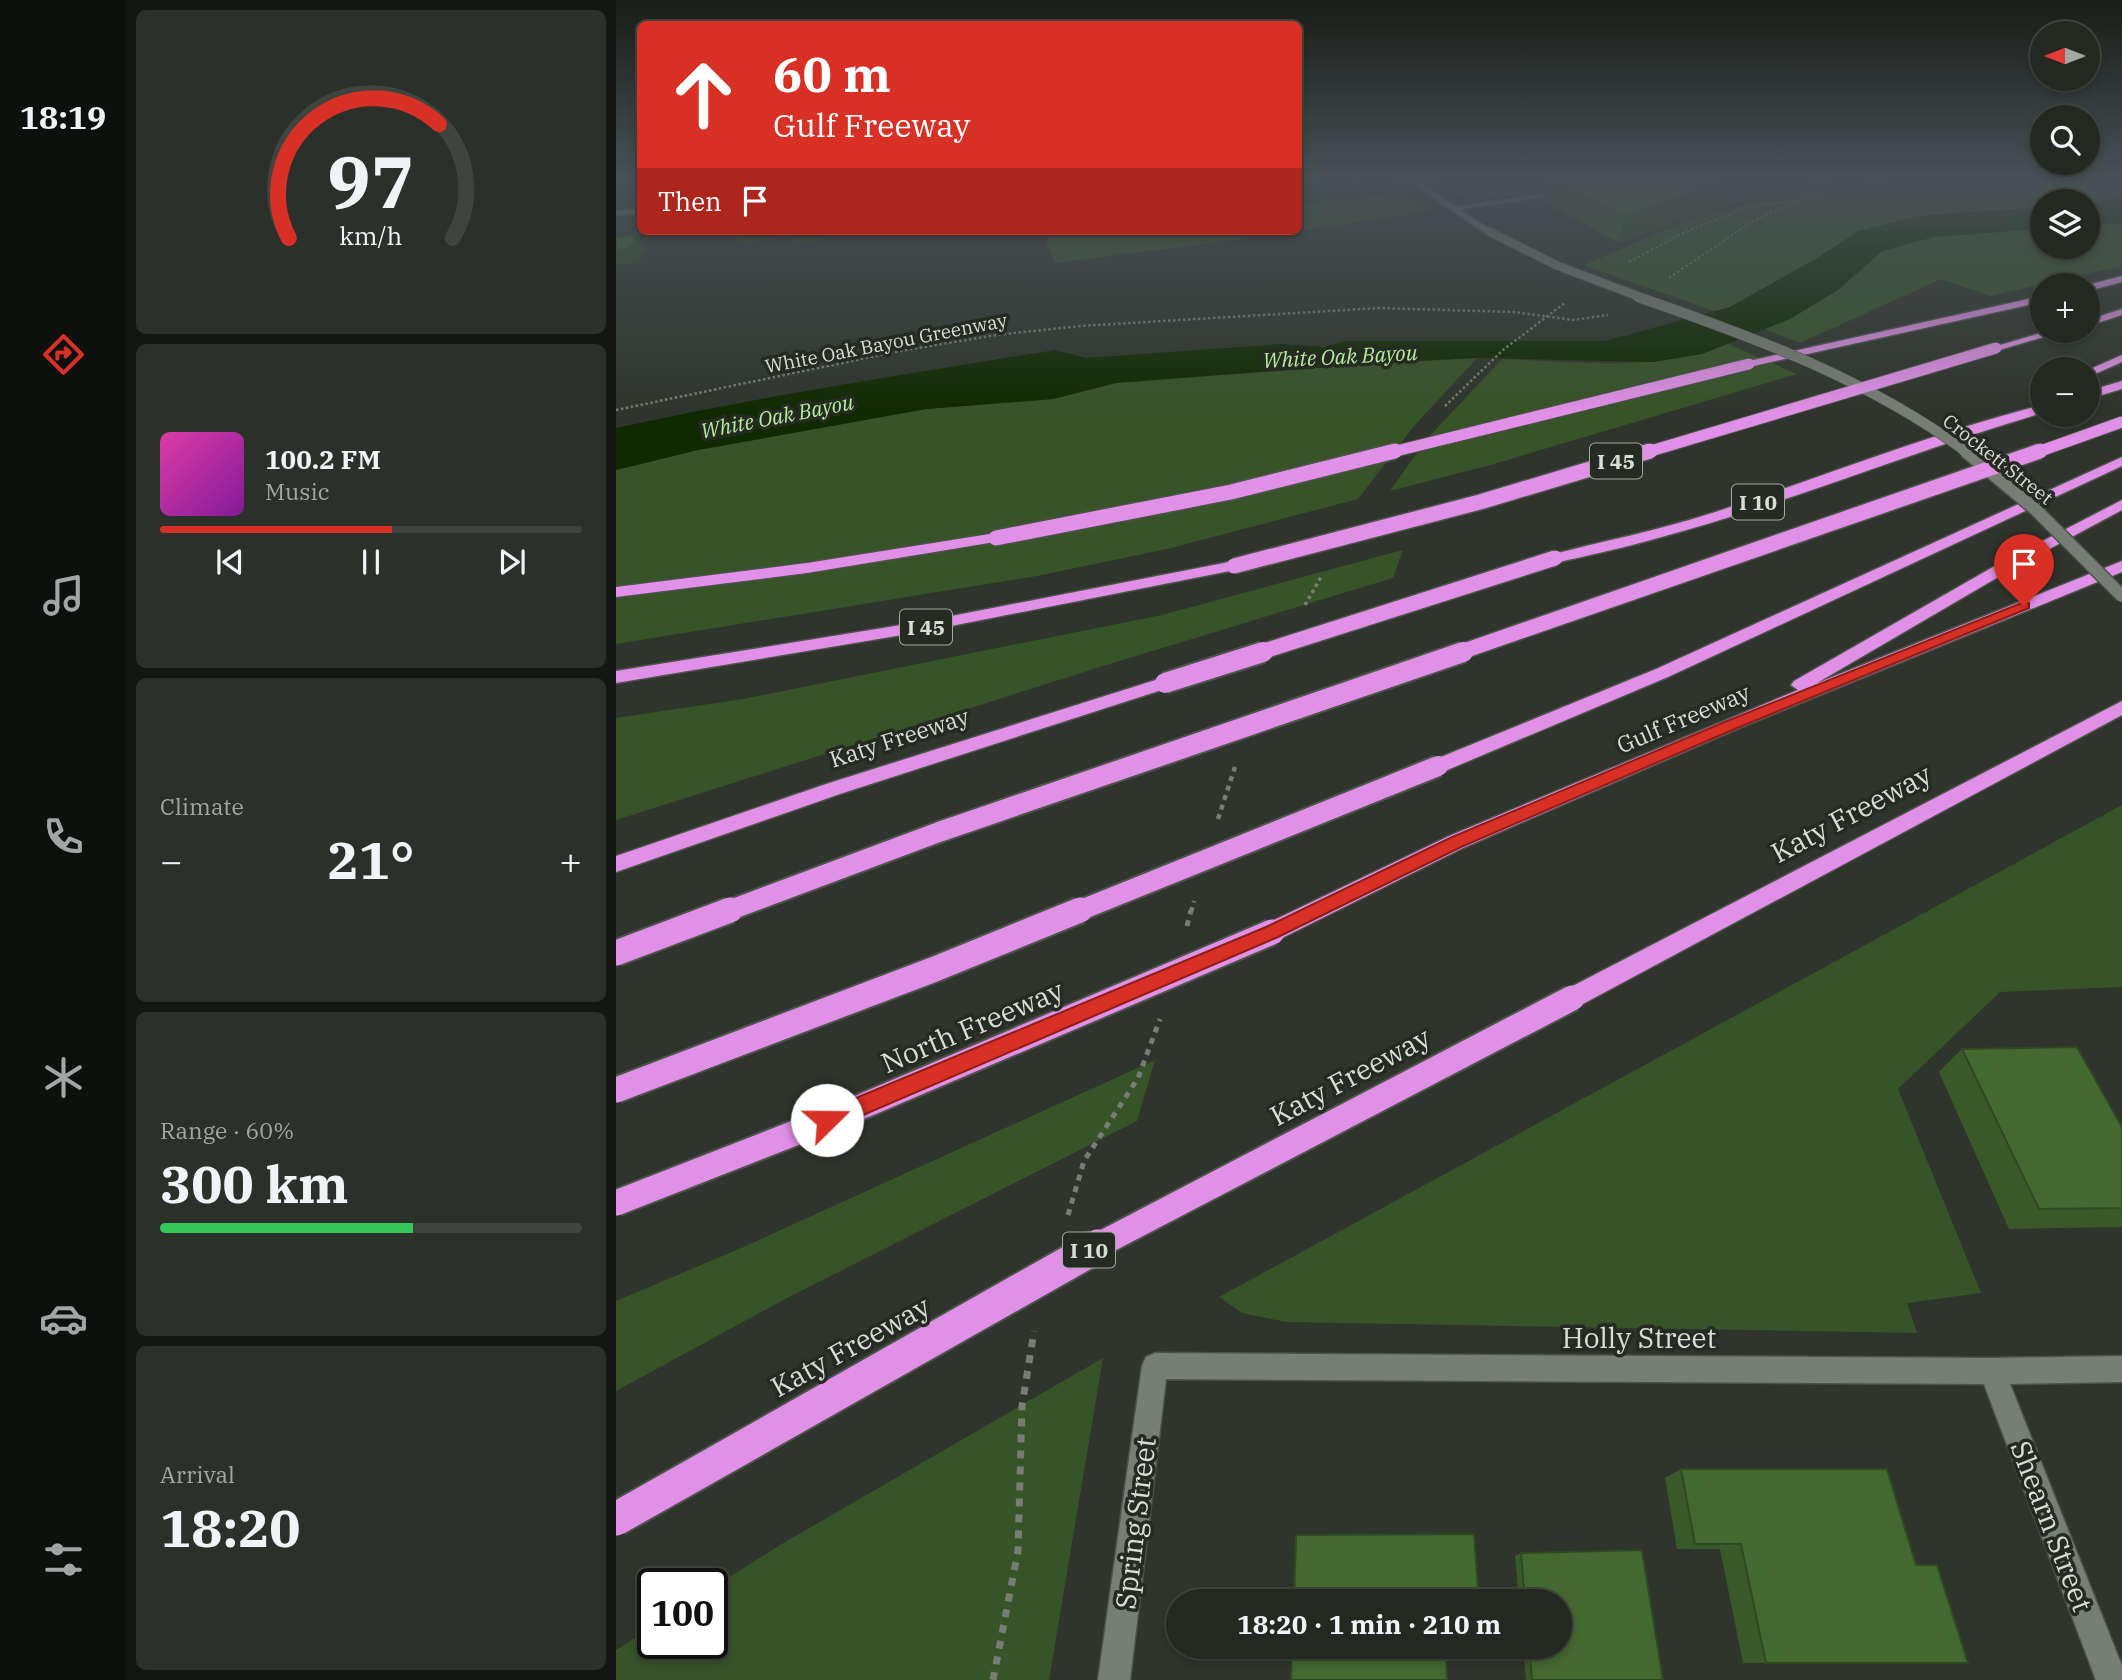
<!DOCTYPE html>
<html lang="en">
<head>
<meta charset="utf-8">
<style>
  body { margin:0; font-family:"IBM Plex Serif",serif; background:#2b302a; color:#f1f3f6; height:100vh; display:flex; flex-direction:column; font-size:26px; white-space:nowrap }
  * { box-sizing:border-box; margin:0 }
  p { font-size:23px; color:#a3a6a5 }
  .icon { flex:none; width:38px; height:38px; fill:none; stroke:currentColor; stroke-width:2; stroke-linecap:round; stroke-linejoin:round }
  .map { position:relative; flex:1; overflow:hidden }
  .details { display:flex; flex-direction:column; gap:10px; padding:10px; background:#131612; width:490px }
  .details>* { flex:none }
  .hud { position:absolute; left:21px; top:21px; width:665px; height:214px; border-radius:10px; box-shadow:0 4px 10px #0003,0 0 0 2px #40443f; background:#d93025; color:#fff; overflow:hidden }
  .needle { width:46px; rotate:270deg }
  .controls { position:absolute; left:1414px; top:21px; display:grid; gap:14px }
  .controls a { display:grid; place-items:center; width:70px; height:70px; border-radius:50%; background:#232821; box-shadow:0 4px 10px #0003,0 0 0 2px #40443f; font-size:35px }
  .speed { position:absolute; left:21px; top:1568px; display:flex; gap:14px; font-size:35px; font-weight:700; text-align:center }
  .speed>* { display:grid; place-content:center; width:91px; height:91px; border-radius:50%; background:#232821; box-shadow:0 4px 10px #0003,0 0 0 2px #40443f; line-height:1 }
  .speed .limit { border:4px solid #111; border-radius:10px; background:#fff; color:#111 }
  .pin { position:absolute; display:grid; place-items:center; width:60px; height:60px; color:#fff; margin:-72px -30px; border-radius:50% 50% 50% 0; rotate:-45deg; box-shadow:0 0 7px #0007 }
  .pin .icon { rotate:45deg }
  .me { position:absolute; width:77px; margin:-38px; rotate:68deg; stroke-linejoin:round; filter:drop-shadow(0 0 5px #0008) }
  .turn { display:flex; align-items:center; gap:24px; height:147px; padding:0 21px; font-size:32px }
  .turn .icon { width:91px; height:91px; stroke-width:2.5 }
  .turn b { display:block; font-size:49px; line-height:60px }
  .then { display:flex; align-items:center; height:66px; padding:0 21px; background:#0003; gap:14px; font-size:26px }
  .big { font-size:52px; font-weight:700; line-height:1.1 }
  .details .widget { flex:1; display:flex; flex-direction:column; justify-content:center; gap:10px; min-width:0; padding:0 24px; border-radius:10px; background:#2b302a }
  .details .dial { align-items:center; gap:0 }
  .dial svg { height:182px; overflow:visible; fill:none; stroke:#40443f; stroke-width:7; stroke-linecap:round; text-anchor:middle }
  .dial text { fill:#f1f3f6; stroke:none }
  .song { display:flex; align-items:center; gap:21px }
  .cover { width:84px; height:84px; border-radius:10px; background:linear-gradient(135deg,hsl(320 70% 55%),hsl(290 70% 35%)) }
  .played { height:7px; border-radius:4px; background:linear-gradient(90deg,#d93025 55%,#40443f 55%) }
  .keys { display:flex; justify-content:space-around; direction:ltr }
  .heat { display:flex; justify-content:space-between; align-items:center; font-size:38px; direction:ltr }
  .charge { height:10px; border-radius:5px; background:linear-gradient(90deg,#34c759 60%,#40443f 0) }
  .trip { position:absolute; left:550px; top:1589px; width:406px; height:70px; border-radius:35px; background:#232821; box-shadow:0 4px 10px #0003,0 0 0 2px #40443f; font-weight:700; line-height:70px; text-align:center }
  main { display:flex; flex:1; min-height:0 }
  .menu { display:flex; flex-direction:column; width:126px; justify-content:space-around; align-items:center; background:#0e100d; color:#a3a6a5 }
  .menu .icon { width:49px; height:49px }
  .menu .active { color:#d93025 }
  .menu b { font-size:32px; color:#f1f3f6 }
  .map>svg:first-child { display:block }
  .green { fill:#375328 }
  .water { fill:#102a00 }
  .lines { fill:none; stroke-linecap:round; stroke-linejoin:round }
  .minor-casing { stroke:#4d524b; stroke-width:3 }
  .secondary-casing { stroke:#4d524b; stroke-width:3 }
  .motorway-casing { stroke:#4d524b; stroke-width:3 }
  .path-far5 { stroke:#777d75; stroke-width:2; stroke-dasharray:2.5 2.5; stroke-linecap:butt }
  .path-far4 { stroke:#777d75; stroke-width:2.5; stroke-dasharray:2.5 2.5; stroke-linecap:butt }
  .path-far3 { stroke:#777d75; stroke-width:3.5; stroke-dasharray:3.5 3.5; stroke-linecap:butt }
  .path-far2 { stroke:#777d75; stroke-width:4.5; stroke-dasharray:5 5; stroke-linecap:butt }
  .path-far1 { stroke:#777d75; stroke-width:5; stroke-dasharray:6 6; stroke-linecap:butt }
  .path { stroke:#777d75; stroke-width:7; stroke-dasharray:8 8; stroke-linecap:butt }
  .minor { fill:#777f74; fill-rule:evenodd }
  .secondary { fill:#777f74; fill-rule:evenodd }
  .motorway { fill:#e090e6; fill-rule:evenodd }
  .secondary-bridge-far2-casing { stroke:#4d524b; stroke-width:10; stroke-linecap:butt }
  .secondary-bridge-far1-casing { stroke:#4d524b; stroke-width:11; stroke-linecap:butt }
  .secondary-bridge-casing { stroke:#4d524b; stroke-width:15; stroke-linecap:butt }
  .motorway-bridge-far4-casing { stroke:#4d524b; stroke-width:13; stroke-linecap:butt }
  .motorway-bridge-far3-casing { stroke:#4d524b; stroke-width:18; stroke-linecap:butt }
  .motorway-bridge-far2-casing { stroke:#4d524b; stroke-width:24; stroke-linecap:butt }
  .motorway-bridge-far1-casing { stroke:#4d524b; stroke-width:29; stroke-linecap:butt }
  .motorway-bridge-casing { stroke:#4d524b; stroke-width:37; stroke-linecap:butt }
  .path-bridge { stroke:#777d75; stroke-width:2.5; stroke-dasharray:2.5 2.5; stroke-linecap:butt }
  .secondary-bridge-far2 { stroke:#777f74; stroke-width:8 }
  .secondary-bridge-far1 { stroke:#777f74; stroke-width:10 }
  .secondary-bridge { stroke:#777f74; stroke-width:12 }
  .motorway-bridge-far4 { stroke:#e090e6; stroke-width:11 }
  .motorway-bridge-far3 { stroke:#e090e6; stroke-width:15 }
  .motorway-bridge-far2 { stroke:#e090e6; stroke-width:20 }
  .motorway-bridge-far1 { stroke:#e090e6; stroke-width:25 }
  .motorway-bridge { stroke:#e090e6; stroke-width:33 }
  .wall { fill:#3a5929 }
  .shaded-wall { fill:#2f4922 }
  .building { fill:#436830; stroke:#2f4922; stroke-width:2 }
  .route { fill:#d93025; stroke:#8d1f18; stroke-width:2 }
  .labels { text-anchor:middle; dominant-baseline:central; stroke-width:7; stroke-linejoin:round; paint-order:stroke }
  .far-street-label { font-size:19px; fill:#d9ddd7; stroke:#252b22 }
  .far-water-label { font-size:21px; font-style:italic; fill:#b6ed9a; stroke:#252b22 }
  .shield { fill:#252b22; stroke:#a3a8a1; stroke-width:2 }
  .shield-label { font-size:21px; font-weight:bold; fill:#d9ddd7 }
  .street-label { font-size:23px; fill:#d9ddd7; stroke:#252b22 }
  .near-street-label { font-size:28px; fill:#d9ddd7; stroke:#252b22 }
</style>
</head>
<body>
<main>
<nav class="menu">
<b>18:19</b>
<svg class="icon active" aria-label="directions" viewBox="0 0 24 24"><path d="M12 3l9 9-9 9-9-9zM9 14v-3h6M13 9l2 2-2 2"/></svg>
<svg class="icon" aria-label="music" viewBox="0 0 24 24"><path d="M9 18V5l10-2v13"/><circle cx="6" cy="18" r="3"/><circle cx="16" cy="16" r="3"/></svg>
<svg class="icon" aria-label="phone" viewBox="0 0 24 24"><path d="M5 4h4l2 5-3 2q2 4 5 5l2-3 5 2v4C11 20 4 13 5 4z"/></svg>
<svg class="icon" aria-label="climate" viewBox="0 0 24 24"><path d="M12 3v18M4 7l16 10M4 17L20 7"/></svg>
<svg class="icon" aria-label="car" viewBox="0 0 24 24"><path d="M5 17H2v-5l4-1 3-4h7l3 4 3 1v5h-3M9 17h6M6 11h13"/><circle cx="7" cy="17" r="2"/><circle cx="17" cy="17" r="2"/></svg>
<svg class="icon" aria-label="filters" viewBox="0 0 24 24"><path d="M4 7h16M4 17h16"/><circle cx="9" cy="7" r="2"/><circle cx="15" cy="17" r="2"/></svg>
</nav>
<section class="details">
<div class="widget dial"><svg viewBox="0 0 100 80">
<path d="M14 69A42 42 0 1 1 86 69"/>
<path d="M14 69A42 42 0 0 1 80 19" stroke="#d93025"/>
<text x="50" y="56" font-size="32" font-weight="700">97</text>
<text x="50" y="72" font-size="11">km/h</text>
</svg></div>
<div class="widget">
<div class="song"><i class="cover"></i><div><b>100.2 FM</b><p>Music</p></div></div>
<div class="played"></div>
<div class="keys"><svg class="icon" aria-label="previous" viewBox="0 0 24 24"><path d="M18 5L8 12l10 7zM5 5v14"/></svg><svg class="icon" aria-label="pause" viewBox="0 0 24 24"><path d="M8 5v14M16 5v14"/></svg><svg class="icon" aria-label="next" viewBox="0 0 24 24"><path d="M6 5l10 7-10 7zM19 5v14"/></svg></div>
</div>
<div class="widget"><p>Climate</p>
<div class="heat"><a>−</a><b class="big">21°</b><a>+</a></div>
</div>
<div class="widget"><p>Range · 60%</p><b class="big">300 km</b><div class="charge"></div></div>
<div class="widget"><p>Arrival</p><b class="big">18:20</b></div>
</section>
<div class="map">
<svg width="1506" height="1680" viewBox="0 0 1506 1680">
  <rect width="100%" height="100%" fill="#2f352c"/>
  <!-- green -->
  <path class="green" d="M817 178H969L931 183 917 193 854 201Z
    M1226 178H1506V198L1472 203V201H1426V207L1303 216 1243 231 1203 257 1114 307 1098 311 968 265 1070 221Z
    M786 192 814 211 683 231V205Z
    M1506 223V266L1374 296 1325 279 1184 343 1148 329 1174 319 1222 290 1266 251 1318 237 1426 229V247H1472V226Z
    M426 231H633L628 239 439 263Z
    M1112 344 1181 374 878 464 774 491 810 440 886 359C960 362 1042 372 1112 344Z
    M861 358 798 426 742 499 551 549 421 576 0 644V470L82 450 310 409 437 399 500 383 628 372Z
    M787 550 777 578 500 662 0 820V718L127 699 546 615Z
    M1506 805V987L1384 992 1282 1089 1365 1293 1291 1303 1301 1333 670 1322 626 1313 603 1297Z
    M539 1060 521 1121 173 1297 0 1391V1301L123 1249Z
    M487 1358 433 1680H0V1650L37 1626V1643H96V1588L164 1545Z"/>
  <!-- water -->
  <path class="water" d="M1506 198V223L1472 226V203Z
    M1426 207V229L1318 237 1266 251 1222 290 1174 319 1086 354 1037 362 861 358 794 361 500 383 437 399 310 409 82 450 0 470V428C145 396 292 374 439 350L470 358 665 344 708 347 729 341H989L1114 307 1203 257 1242 231 1303 216Z"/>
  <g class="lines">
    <defs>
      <path id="minor" d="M948 191 950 194 837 210 833 208Z
        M24 209V213L0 215V211Z
        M539 1353 1376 1358 1506 1356V1382L1394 1384 1506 1666V1680H1480L1368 1384 550 1379 514 1680H482L526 1366 530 1357Z"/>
      <path id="secondary" d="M789 178H797L876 231 869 233Z"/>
      <path id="motorway" d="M1506 276V282L1472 291 1471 285Z
        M1426 296V302L1133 367 1127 364 1133 361Z
        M1506 309V315L1472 326V320Z
        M1431 331H1448L1380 351 1374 348Z
        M1506 355V362L1472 377V370Z
        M1506 381V389L1472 399V391Z
        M1426 405V413C1297 451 1172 503 1042 538 1008 548 973 555 939 563L931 558 934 555C987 541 1040 531 1093 514 1204 478 1313 434 1426 405Z
        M1506 457V466L1052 677 829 771H815L812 766 815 761 1040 669Z
        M1506 500V510L1396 569 1201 683 1506 561V572L1123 728 847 848 664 939 656 941 648 939 645 932 648 925 833 836 1182 690 1175 685 1178 681 1384 563Z
        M380 533 385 535 388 538 385 541 191 573 0 597V587L191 563Z
        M618 561 624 563 626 566 624 569 310 631 0 683V671L310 621Z
        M549 677 555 679 558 683 555 687 224 794 0 872V856L210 784Z
        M1506 701V715L965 1005 956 1008 947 1005 944 998 947 991Z"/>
    </defs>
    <!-- minor casing -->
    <use href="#minor" class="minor-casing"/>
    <!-- secondary casing -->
    <use href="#secondary" class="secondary-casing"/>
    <!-- motorway casing -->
    <use href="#motorway" class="motorway-casing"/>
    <!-- path-far5 -->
    <path class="path-far5" d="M1013 262 1063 235 1131 207 1184 200 1270 178
      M1053 278 1135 222 1184 200"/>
    <!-- path-far4 -->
    <path class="path-far4" d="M0 410 284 351 380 335 464 326 763 308 898 312 957 320 992 315"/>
    <!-- path-far3 -->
    <path class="path-far3" d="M689 605 705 577"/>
    <!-- path-far2 -->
    <path class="path-far2" d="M602 819 619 767
      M575 912 578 901"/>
    <!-- path-far1 -->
    <path class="path-far1" d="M571 926 575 910
      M452 1215 468 1161 522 1078 544 1019"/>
    <!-- path -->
    <path class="path" d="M377 1680 402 1551 406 1406 418 1331"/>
    <!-- minor -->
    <use href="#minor" class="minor"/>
    <!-- secondary -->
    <use href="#secondary" class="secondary"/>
    <!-- motorway -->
    <use href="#motorway" class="motorway"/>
    <defs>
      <path id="secondary-bridge-far2" d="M872 231 942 266 1027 298"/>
      <path id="secondary-bridge-far1" d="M1022 297C1138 337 1252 379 1352 453"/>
      <path id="secondary-bridge" d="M1349 451 1419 509 1506 596"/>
      <path id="motorway-bridge-far4" d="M772 453 1133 364
        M1028 453 1380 348
        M1419 453 1506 422"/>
      <path id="motorway-bridge-far3" d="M380 538 615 492 779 451
        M618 566 864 502 1034 451
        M642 653 939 558
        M842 653 1424 451"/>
      <path id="motorway-bridge-far2" d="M549 683 647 652
        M109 912 323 832 847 652
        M460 912 822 766"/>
      <path id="motorway-bridge-far1" d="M0 953 114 910
        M0 1090 319 969 464 910
        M0 1203 235 1111 656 932
        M479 1247 956 998"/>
      <path id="motorway-bridge" d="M0 1519 482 1246"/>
    </defs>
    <!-- secondary-bridge-far2 casing -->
    <use href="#secondary-bridge-far2" class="secondary-bridge-far2-casing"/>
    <!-- secondary-bridge-far1 casing -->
    <use href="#secondary-bridge-far1" class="secondary-bridge-far1-casing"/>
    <!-- secondary-bridge casing -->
    <use href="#secondary-bridge" class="secondary-bridge-casing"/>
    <!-- motorway-bridge-far4 casing -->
    <use href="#motorway-bridge-far4" class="motorway-bridge-far4-casing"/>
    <!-- motorway-bridge-far3 casing -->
    <use href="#motorway-bridge-far3" class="motorway-bridge-far3-casing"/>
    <!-- motorway-bridge-far2 casing -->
    <use href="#motorway-bridge-far2" class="motorway-bridge-far2-casing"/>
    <!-- motorway-bridge-far1 casing -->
    <use href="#motorway-bridge-far1" class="motorway-bridge-far1-casing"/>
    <!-- motorway-bridge casing -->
    <use href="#motorway-bridge" class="motorway-bridge-casing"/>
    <!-- path-bridge -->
    <path class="path-bridge" d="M829 406 887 350 950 302"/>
    <!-- secondary-bridge-far2 -->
    <use href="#secondary-bridge-far2" class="secondary-bridge-far2"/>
    <!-- secondary-bridge-far1 -->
    <use href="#secondary-bridge-far1" class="secondary-bridge-far1"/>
    <!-- secondary-bridge -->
    <use href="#secondary-bridge" class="secondary-bridge"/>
    <!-- motorway-bridge-far4 -->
    <use href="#motorway-bridge-far4" class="motorway-bridge-far4"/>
    <!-- motorway-bridge-far3 -->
    <use href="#motorway-bridge-far3" class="motorway-bridge-far3"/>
    <!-- motorway-bridge-far2 -->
    <use href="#motorway-bridge-far2" class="motorway-bridge-far2"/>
    <!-- motorway-bridge-far1 -->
    <use href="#motorway-bridge-far1" class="motorway-bridge-far1"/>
    <!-- motorway-bridge -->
    <use href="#motorway-bridge" class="motorway-bridge"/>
  </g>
  <!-- wall -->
  <path class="wall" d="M700 178H774V189L744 193 736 187V184L704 188 701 185Z
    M929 178H1191L1189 186 1099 208 1003 243 926 201Z
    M1346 1049 1506 1127V1227L1393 1229 1323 1072Z
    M1065 1469 1300 1565 1150 1663H1127L1104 1549H1061L1049 1478Z
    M905 1553 1047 1680H910L907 1647H943V1601H903L899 1556Z"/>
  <!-- shaded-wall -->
  <path class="shaded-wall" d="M731 178H736V184L704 188V182Z
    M742 178H774V189L744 193V180Z
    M1127 178H1191L1189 186 1099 208 1003 243 1008 217 1105 183Z
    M117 231H160V240L125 244 123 240H121Z
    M167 231H216L217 234H212V240L176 244 174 239H171Z
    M226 231H264V232L228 236Z
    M21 235 29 249 23 263 0 265V250Z"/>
  <!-- building -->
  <path class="building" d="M700 178H731L704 182Z
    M931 178H1127L1105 183 1008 217Z
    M21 235 15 248 0 250V237Z
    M1461 1047 1506 1127V1208L1423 1209 1346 1049Z
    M1065 1469H1271L1300 1565H1321L1352 1663H1150L1125 1544H1079Z
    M858 1534 863 1601H678L680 1535Z
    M1026 1550 1047 1680H916L913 1647H943V1601H909L905 1553Z
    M676 1647H866V1648H830L831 1680H675Z"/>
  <!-- sky -->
  <linearGradient id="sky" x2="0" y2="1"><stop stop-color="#1a1d18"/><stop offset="0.43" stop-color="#475156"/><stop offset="1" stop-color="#475156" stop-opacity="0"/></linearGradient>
  <rect width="1506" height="413" fill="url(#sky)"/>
  <!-- route -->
  <path class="route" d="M1408 602 1413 603V608L1121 728 845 847 662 937 219 1127 211 1130 204 1127 201 1120 204 1113 650 927 834 838 1111 721Z"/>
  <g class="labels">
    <!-- far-street labels -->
    <g class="far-street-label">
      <text transform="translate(270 343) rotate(-11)">White Oak Bayou Greenway</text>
      <text transform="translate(1382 459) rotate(38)">Crockett Street</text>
    </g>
    <!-- far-water labels -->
    <g class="far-water-label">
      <text transform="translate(724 356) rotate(-3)">White Oak Bayou</text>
      <text transform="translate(161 416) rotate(-11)">White Oak Bayou</text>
    </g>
    <!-- shield labels -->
    <g class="shield">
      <rect x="974" y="443.5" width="52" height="35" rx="5"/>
      <rect x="1116" y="484.5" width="52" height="35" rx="5"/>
      <rect x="284" y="609.5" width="52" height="35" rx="5"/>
      <rect x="447" y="1232.5" width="52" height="35" rx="5"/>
    </g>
    <g class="shield-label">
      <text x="1000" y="461">I 45</text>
      <text x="1142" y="502">I 10</text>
      <text x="310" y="627">I 45</text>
      <text x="473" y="1250">I 10</text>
    </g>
    <!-- street labels -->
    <g class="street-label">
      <text transform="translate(1067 718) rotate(-23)">Gulf Freeway</text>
      <text transform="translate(283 737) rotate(-18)">Katy Freeway</text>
    </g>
    <!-- near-street labels -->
    <g class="near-street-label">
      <text transform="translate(1235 813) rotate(-28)">Katy Freeway</text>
      <text transform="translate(356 1026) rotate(-23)">North Freeway</text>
      <text transform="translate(734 1076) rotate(-28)">Katy Freeway</text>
      <text x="1023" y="1337">Holly Street</text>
      <text transform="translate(234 1346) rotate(-29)">Katy Freeway</text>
      <text transform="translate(519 1523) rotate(-83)">Spring Street</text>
      <text transform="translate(1436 1526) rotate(69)">Shearn Street</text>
    </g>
  </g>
</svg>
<div class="controls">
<a><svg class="needle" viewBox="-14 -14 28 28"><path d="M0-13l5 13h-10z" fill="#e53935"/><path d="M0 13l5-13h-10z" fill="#a3a6a5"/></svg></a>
<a><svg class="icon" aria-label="search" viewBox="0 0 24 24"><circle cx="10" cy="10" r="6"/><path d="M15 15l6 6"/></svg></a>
<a><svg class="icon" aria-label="layers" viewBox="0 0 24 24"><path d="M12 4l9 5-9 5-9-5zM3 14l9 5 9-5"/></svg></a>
<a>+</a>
<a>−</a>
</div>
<div class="speed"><div class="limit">100</div></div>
<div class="pin" style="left:1408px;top:606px;background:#d93025"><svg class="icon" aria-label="arrive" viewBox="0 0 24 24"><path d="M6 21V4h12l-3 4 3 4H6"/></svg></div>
<svg class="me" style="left:211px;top:1120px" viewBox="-20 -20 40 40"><circle r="19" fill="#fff"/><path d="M0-13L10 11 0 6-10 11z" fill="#d93025"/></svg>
<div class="trip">18:20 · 1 min · 210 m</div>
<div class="hud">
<div class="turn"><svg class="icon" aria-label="ahead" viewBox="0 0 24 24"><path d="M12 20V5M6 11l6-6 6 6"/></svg><div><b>60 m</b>Gulf Freeway</div></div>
<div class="then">Then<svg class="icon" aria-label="arrive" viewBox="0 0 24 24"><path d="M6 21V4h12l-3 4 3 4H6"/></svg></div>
</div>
</div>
</main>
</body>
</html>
